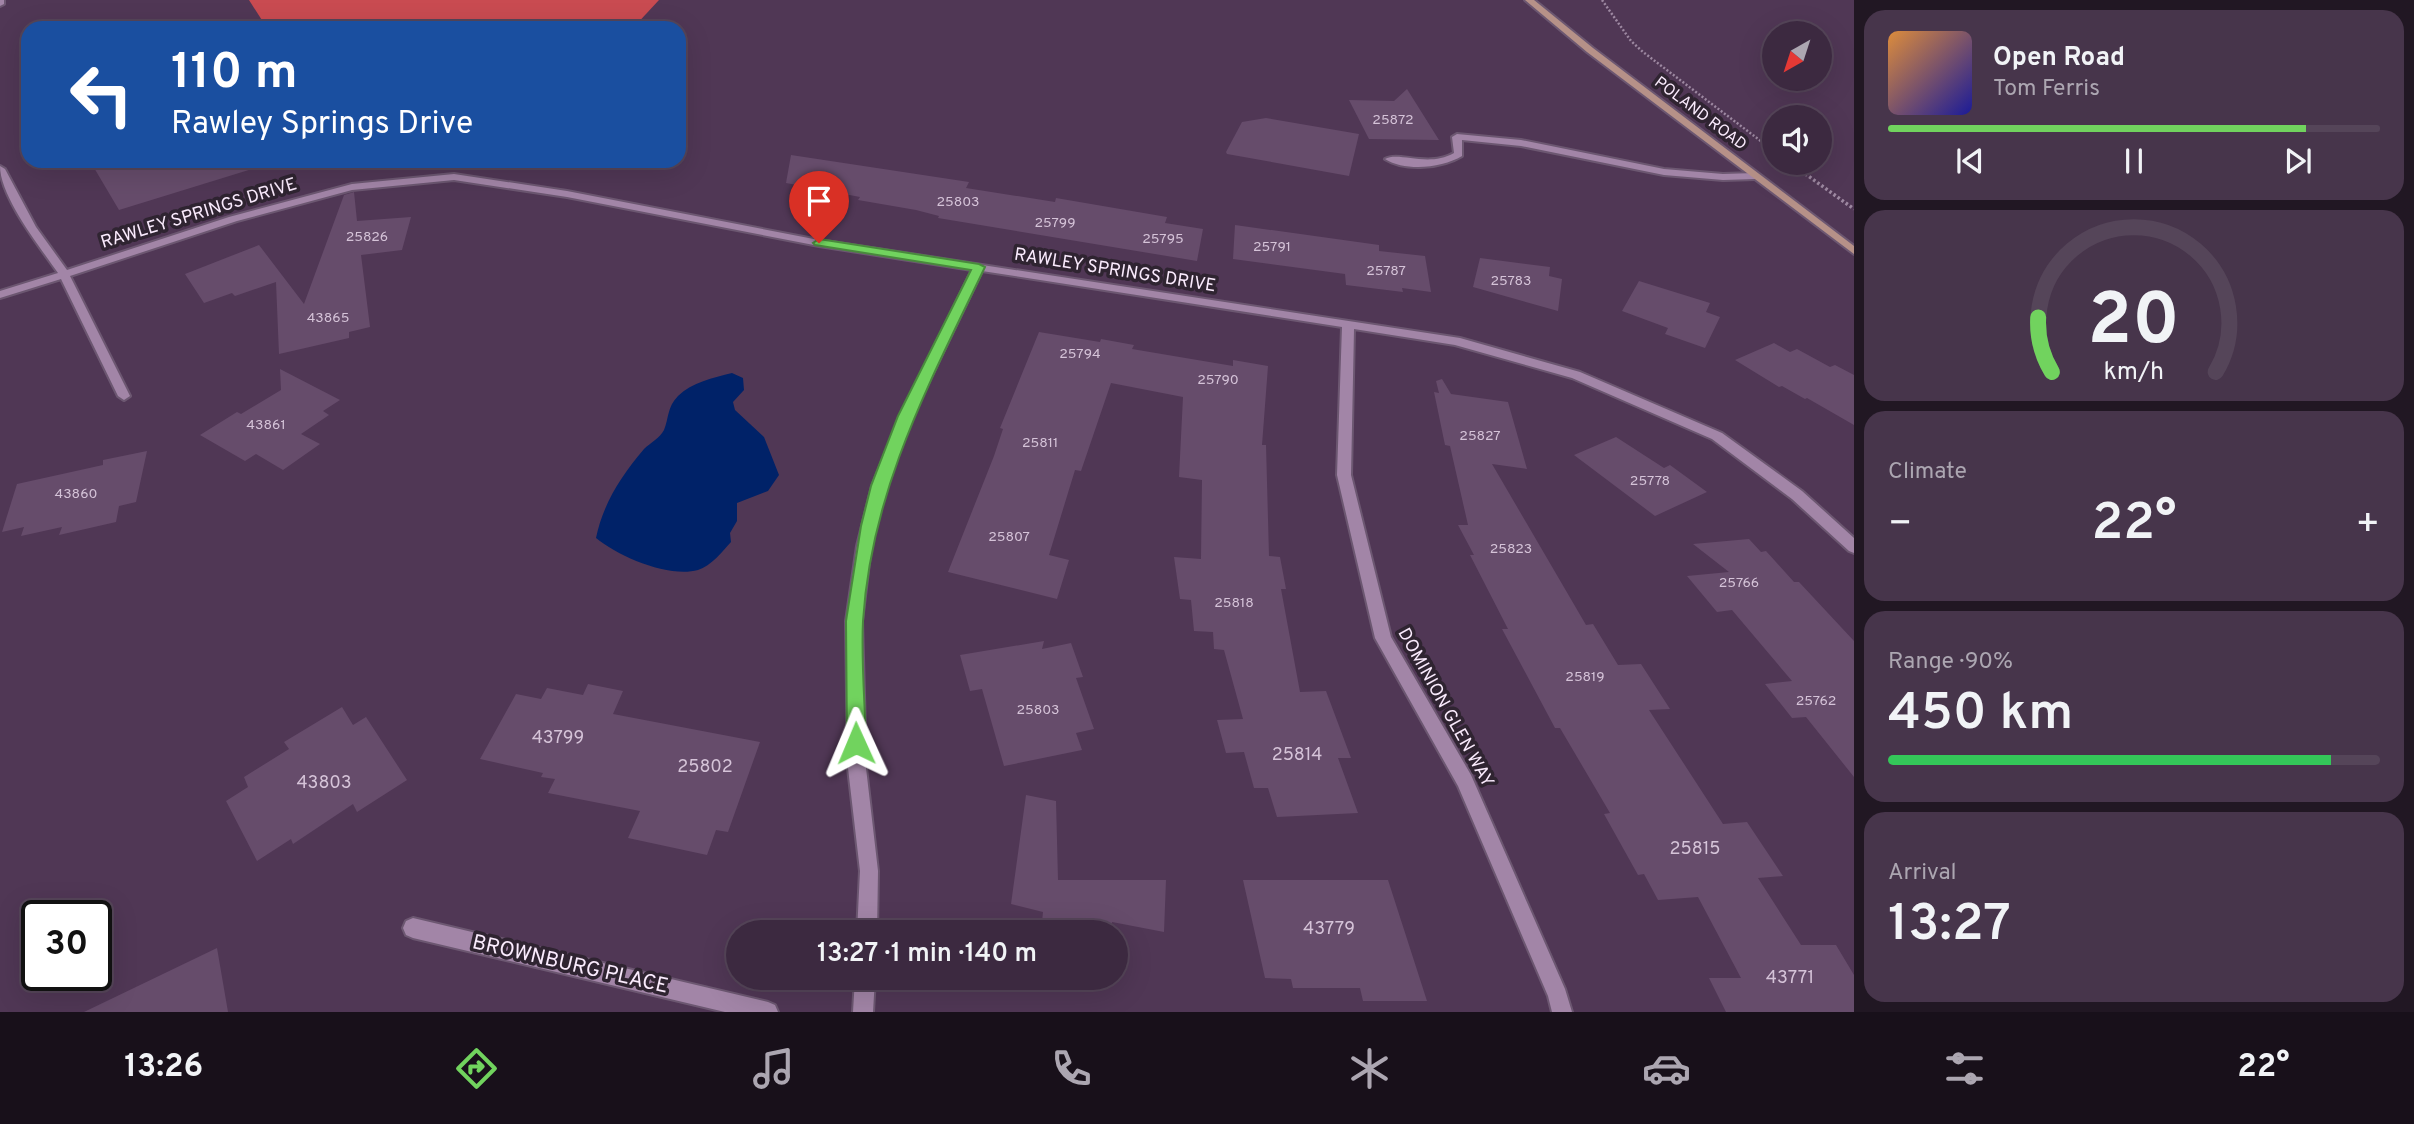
<!DOCTYPE html>
<html lang="en">
<head>
<meta charset="utf-8">
<style>
  body { margin:0; font-family:Overpass,sans-serif; background:#47354b; color:#f1f3f6; height:100vh; display:flex; flex-direction:column; font-size:26px; white-space:nowrap }
  * { box-sizing:border-box; margin:0 }
  p { font-size:23px; color:#aca6b1 }
  .icon { flex:none; width:38px; height:38px; fill:none; stroke:currentColor; stroke-width:2; stroke-linecap:round; stroke-linejoin:round }
  .map { position:relative; flex:1; overflow:hidden }
  .side { display:flex; flex-direction:column; gap:10px; padding:10px; background:#211723; width:560px }
  .side>* { flex:none }
  .top-card { position:absolute; left:21px; top:21px; width:665px; height:147px; border-radius:21px; box-shadow:0 7px 28px #0002,0 0 0 2px #554559; background:#1a4fa0; color:#fff; overflow:hidden }
  .needle { width:46px; rotate:219deg }
  .buttons { position:absolute; left:1762px; top:21px; display:grid; gap:14px }
  .buttons a { display:grid; place-items:center; width:70px; height:70px; border-radius:50%; background:#3c2940; box-shadow:0 7px 28px #0002,0 0 0 2px #554559; font-size:35px }
  .speed { position:absolute; left:21px; top:900px; display:flex; gap:14px; font-size:35px; font-weight:700; text-align:center }
  .speed>* { display:grid; place-content:center; width:91px; height:91px; border-radius:50%; background:#3c2940; box-shadow:0 7px 28px #0002,0 0 0 2px #554559; line-height:1 }
  .speed .limit { border:4px solid #111; border-radius:10px; background:#fff; color:#111 }
  .pin { position:absolute; display:grid; place-items:center; width:60px; height:60px; color:#fff; margin:-72px -30px; border-radius:50% 50% 50% 0; rotate:-45deg; box-shadow:0 0 7px #0007 }
  .pin .icon { rotate:45deg }
  .me { position:absolute; width:77px; margin:-38px; rotate:359deg; stroke-linejoin:round; filter:drop-shadow(0 0 5px #0008) }
  .turn { display:flex; align-items:center; gap:24px; height:147px; padding:0 35px; font-size:32px }
  .turn .icon { width:91px; height:91px; stroke-width:2.5 }
  .turn b { display:block; font-size:49px; line-height:60px }
  .big { font-size:52px; font-weight:600; line-height:1.1 }
  .side .card { flex:1; display:flex; flex-direction:column; justify-content:center; gap:10px; min-width:0; padding:0 24px; border-radius:21px; background:#47354b }
  .side .dial { align-items:center; gap:0 }
  .dial svg { height:182px; overflow:visible; fill:none; stroke:#554559; stroke-width:7; stroke-linecap:round; text-anchor:middle }
  .dial text { fill:#f1f3f6; stroke:none }
  .song { display:flex; align-items:center; gap:21px }
  .cover { width:84px; height:84px; border-radius:10px; background:linear-gradient(135deg,hsl(30 70% 55%),hsl(240 70% 35%)) }
  .played { height:7px; border-radius:4px; background:linear-gradient(90deg,#71d35e 85%,#554559 85%) }
  .keys { display:flex; justify-content:space-around; direction:ltr }
  .heat { display:flex; justify-content:space-between; align-items:center; font-size:38px; direction:ltr }
  .charge { height:10px; border-radius:5px; background:linear-gradient(90deg,#34c759 90%,#554559 0) }
  .trip { position:absolute; left:726px; top:920px; width:402px; height:70px; border-radius:35px; background:#3c2940; box-shadow:0 7px 28px #0002,0 0 0 2px #554559; font-weight:600; line-height:70px; text-align:center }
  .dock { display:flex; height:112px; justify-content:space-around; align-items:center; background:#18101a; color:#aca6b1 }
  .dock .icon { width:49px; height:49px }
  .dock .selected { color:#71d35e }
  .dock b { font-size:32px; color:#f1f3f6 }
  main { display:flex; flex:1; min-height:0 }
  .map>svg:first-child { display:block }
  .forest { fill:#c94b51 }
  .water { fill:#002268 }
  .building { fill:#664c6b }
  .lines { fill:none; stroke-linecap:round; stroke-linejoin:round }
  .lane-casing { stroke:#6c5771; stroke-width:4 }
  .street-casing { stroke:#6c5771; stroke-width:4 }
  .secondary-casing { stroke:#6c5771; stroke-width:4 }
  .path-far1 { stroke:#9d88a1; stroke-width:2.5; stroke-dasharray:2 2; stroke-linecap:butt }
  .path { stroke:#9d88a1; stroke-width:3.5; stroke-dasharray:2.5 2.5; stroke-linecap:butt }
  .lane { fill:#a285a7; fill-rule:evenodd }
  .street { fill:#a285a7; fill-rule:evenodd }
  .secondary { fill:#b69188; fill-rule:evenodd }
  .route { fill:#71d35e; stroke:#49893d; stroke-width:2 }
  .labels { text-anchor:middle; dominant-baseline:central; stroke-width:7; stroke-linejoin:round; paint-order:stroke }
  .number-label { font-size:14px; fill:#d5c3d8 }
  .far-street-label { font-size:16px; fill:#faebfd; stroke:#2f2431 }
  .street-label { font-size:18px; fill:#faebfd; stroke:#2f2431 }
  .near-number-label { font-size:18px; fill:#d5c3d8 }
  .near-street-label { font-size:21px; fill:#faebfd; stroke:#2f2431 }
</style>
</head>
<body>
<main>
<div class="map">
<svg width="1854" height="1012" viewBox="0 0 1854 1012">
  <rect width="100%" height="100%" fill="#503755"/>
  <!-- forest -->
  <path class="forest" d="M249 0H659L633 28H267Z"/>
  <!-- water -->
  <path class="water" d="M732 373 743 378 744 390 733 402 735 410 764 437 779 475 768 491 737 503V521L730 533 731 542C723 551 711 566 698 570 669 578 619 557 596 538 603 504 621 476 644 449 650 443 660 438 664 430 669 418 667 407 678 396 692 382 713 378 732 373Z"/>
  <!-- building -->
  <path class="building" d="M1407 89 1439 140 1369 139 1349 100 1394 101Z
    M1266 118 1359 134 1349 176 1227 154 1226 152 1242 122Z
    M791 155 969 182 966 188 1055 202 1056 198 1167 217 1165 223 1203 229 1197 261 938 218 939 216 916 210 858 200 860 197 786 183Z
    M90 161H251L252 169 119 210Z
    M354 192 357 221 411 217 402 250 361 255 370 327 349 332V338L279 354 276 282 235 296 232 293 204 303 185 274 259 245 304 304 344 195Z
    M1235 225 1379 245V251L1425 256 1431 292 1402 288 1403 292 1346 285 1345 274 1233 259Z
    M1480 258 1550 267 1549 276 1562 279 1558 311 1473 287Z
    M1639 281 1710 303 1706 312 1720 317 1705 348 1665 334 1668 328 1622 311Z
    M1039 332 1100 342 1101 339 1134 345 1132 349 1233 366V360L1268 366 1262 445H1266L1269 556 1280 557 1286 589H1281L1300 692 1326 691 1351 758H1338L1358 813 1277 817 1268 788H1254L1244 752 1226 753 1217 720 1243 719 1224 650 1214 649 1213 632 1194 631 1191 600 1180 599 1174 557 1201 559 1202 480 1179 477 1183 397 1111 383 1081 471 1075 470 1049 555 1069 560 1057 599 948 572 994 456 1003 429 1000 428Z
    M1774 343 1790 352 1797 349 1830 367 1835 365 1854 375V425L1807 398 1805 399 1782 386 1779 387 1735 360Z
    M280 369 340 400 323 411 329 415 301 434 320 444 283 470 256 454 245 461 200 435 237 412 241 414 281 390Z
    M1442 379 1451 394 1508 402 1527 469 1492 464 1586 625 1593 624 1618 665 1641 664 1670 709 1649 710 1723 824 1747 822 1783 876 1758 878 1801 945H1836L1854 975V1012H1726L1709 978H1741L1698 897 1658 900 1644 874 1638 875 1604 814 1610 813 1560 728H1555L1502 629H1508L1470 555H1474L1458 525H1468L1450 446 1445 445 1434 392 1439 393 1436 381Z
    M1616 437 1664 468 1670 465 1707 492 1655 516 1574 455Z
    M147 451 136 502 119 506 116 522 59 535 62 527 21 536 24 527 2 532 17 484 103 465V460Z
    M1749 539 1761 552 1766 551 1794 582H1799L1854 641V777L1806 717 1792 718 1765 684 1792 681 1732 610 1717 612 1687 576 1729 572 1693 544Z
    M1044 641 1042 649 1071 643 1083 677 1076 678 1094 729 1076 733 1082 750 1004 766 982 689 970 691 960 655Z
    M588 684 623 691 613 714 760 742 728 832 716 830 707 855 628 838 640 811 548 793 555 779 541 777 543 773 480 759 516 694 541 699 547 688 583 695Z
    M342 707 353 725 366 717 407 780 357 812 353 804 293 844 291 839 257 861 226 801 248 787 244 777 289 749 284 742Z
    M1026 795 1056 801 1058 880H1166L1164 932 1112 922 1111 933H1094L1042 922 1043 912 1011 904Z
    M1243 880H1388L1427 1001H1363L1360 988H1293L1291 979 1265 978Z
    M217 948 228 1012H84Z"/>
  <g class="lines">
    <defs>
      <path id="lane" d="M1457 134 1521 140 1664 169 1723 174 1755 173 1760 176 1755 179 1723 180 1664 175 1521 146 1462 140V156C1442 168 1406 172 1385 159 1399 151 1428 168 1454 153L1452 137Z"/>
      <path id="street" d="M0 0H4V4L0 6Z
        M0 166 5 169 36 227 67 270 229 217 352 184 454 174 567 191 819 240 1460 338 1580 372 1722 433 1802 491 1854 538V553L1849 551 1792 499 1712 439 1572 378 1455 345 1354 329 1351 475 1391 637 1471 775 1565 989 1572 1012H1552L1548 996 1458 786 1375 638 1337 475 1342 327 982 271 912 417 886 486 871 546 862 621 866 768 878 871 877 933H857L860 871 848 768 846 621 857 546 872 486 900 417 972 270 819 246 567 197 454 180 352 190 237 221 70 276 130 396 124 400 118 396 61 279 0 298V291L58 273C40 247 0 197 0 166Z
        M413 918 768 1002 775 1005 778 1012H725L413 938 406 935 403 928 406 921Z
        M855 978H875L873 1012H853Z"/>
      <path id="secondary" d="M1525 0H1534L1593 48 1854 246V254L1587 52Z"/>
    </defs>
    <!-- lane casing -->
    <use href="#lane" class="lane-casing"/>
    <!-- street casing -->
    <use href="#street" class="street-casing"/>
    <!-- secondary casing -->
    <use href="#secondary" class="secondary-casing"/>
    <!-- path-far1 -->
    <path class="path-far1" d="M1602 0 1631 41 1643 52 1774 151
      M1791 163 1796 167"/>
    <!-- path -->
    <path class="path" d="M1793 165 1854 209"/>
    <!-- lane -->
    <use href="#lane" class="lane"/>
    <!-- street -->
    <use href="#street" class="street"/>
    <!-- secondary -->
    <use href="#secondary" class="secondary"/>
  </g>
  <!-- route -->
  <path class="route" d="M819 239 979 264 985 267C930 382 871 490 863 621 861 661 865 703 866 743L863 749 856 752 849 749 847 743 846 621 861 526 871 486 898 416 971 270 815 245 813 243Z"/>
  <g class="labels">
    <!-- number labels -->
    <g class="number-label">
      <text x="1393" y="120">25872</text>
      <text x="958" y="202">25803</text>
      <text x="1055" y="223">25799</text>
      <text x="367" y="237">25826</text>
      <text x="1163" y="239">25795</text>
      <text x="1272" y="247">25791</text>
      <text x="1386" y="271">25787</text>
      <text x="1511" y="281">25783</text>
      <text x="328" y="318">43865</text>
      <text x="1080" y="354">25794</text>
      <text x="1218" y="380">25790</text>
      <text x="266" y="425">43861</text>
      <text x="1480" y="436">25827</text>
      <text x="1040" y="443">25811</text>
      <text x="1650" y="481">25778</text>
      <text x="76" y="494">43860</text>
      <text x="1009" y="537">25807</text>
      <text x="1511" y="549">25823</text>
      <text x="1739" y="583">25766</text>
      <text x="1234" y="603">25818</text>
      <text x="1585" y="677">25819</text>
      <text x="1816" y="701">25762</text>
      <text x="1038" y="710">25803</text>
    </g>
    <!-- far-street labels -->
    <g class="far-street-label">
      <text transform="translate(1700 114) rotate(37)">POLAND ROAD</text>
    </g>
    <!-- street labels -->
    <g class="street-label">
      <text transform="translate(199 214) rotate(-17)">RAWLEY SPRINGS DRIVE</text>
      <text transform="translate(1115 271) rotate(9)">RAWLEY SPRINGS DRIVE</text>
      <text transform="translate(1445 708) rotate(61)">DOMINION GLEN WAY</text>
    </g>
    <!-- near-number labels -->
    <g class="near-number-label">
      <text x="558" y="738">43799</text>
      <text x="1297" y="755">25814</text>
      <text x="705" y="767">25802</text>
      <text x="324" y="783">43803</text>
      <text x="1695" y="849">25815</text>
      <text x="1329" y="929">43779</text>
      <text x="1790" y="978">43771</text>
    </g>
    <!-- near-street labels -->
    <g class="near-street-label">
      <text transform="translate(570 965) rotate(13)">BROWNBURG PLACE</text>
    </g>
  </g>
</svg>
<div class="buttons">
<a><svg class="needle" viewBox="-14 -14 28 28"><path d="M0-13l5 13h-10z" fill="#e53935"/><path d="M0 13l5-13h-10z" fill="#aca6b1"/></svg></a>
<a><svg class="icon" aria-label="sound" viewBox="0 0 24 24"><path d="M4 9h4l5-4v14l-5-4H4zM17 9q2 3 0 6"/></svg></a>
</div>
<div class="speed"><div class="limit">30</div></div>
<div class="pin" style="left:819px;top:243px;background:#d93025"><svg class="icon" aria-label="arrive" viewBox="0 0 24 24"><path d="M6 21V4h12l-3 4 3 4H6"/></svg></div>
<svg class="me" style="left:856px;top:743px" viewBox="-20 -20 40 40"><path d="M0-17L14 15 0 8-14 15z" fill="#71d35e" stroke="#fff" stroke-width="4"/></svg>
<div class="trip">13:27 · 1 min · 140 m</div>
<div class="top-card">
<div class="turn"><svg class="icon" aria-label="left" viewBox="0 0 24 24"><path d="M17 20v-9H6M10 6l-5 5 5 5"/></svg><div><b>110 m</b>Rawley Springs Drive</div></div>
</div>
</div>
<section class="side">
<div class="card">
<div class="song"><i class="cover"></i><div><b>Open Road</b><p>Tom Ferris</p></div></div>
<div class="played"></div>
<div class="keys"><svg class="icon" aria-label="previous" viewBox="0 0 24 24"><path d="M18 5L8 12l10 7zM5 5v14"/></svg><svg class="icon" aria-label="pause" viewBox="0 0 24 24"><path d="M8 5v14M16 5v14"/></svg><svg class="icon" aria-label="next" viewBox="0 0 24 24"><path d="M6 5l10 7-10 7zM19 5v14"/></svg></div>
</div>
<div class="card dial"><svg viewBox="0 0 100 80">
<path d="M14 69A42 42 0 1 1 86 69"/>
<path d="M14 69A42 42 0 0 1 8 45" stroke="#71d35e"/>
<text x="50" y="56" font-size="32" font-weight="700">20</text>
<text x="50" y="72" font-size="11">km/h</text>
</svg></div>
<div class="card"><p>Climate</p>
<div class="heat"><a>−</a><b class="big">22°</b><a>+</a></div>
</div>
<div class="card"><p>Range · 90%</p><b class="big">450 km</b><div class="charge"></div></div>
<div class="card"><p>Arrival</p><b class="big">13:27</b></div>
</section>
</main>
<nav class="dock">
<b>13:26</b>
<svg class="icon selected" aria-label="directions" viewBox="0 0 24 24"><path d="M12 3l9 9-9 9-9-9zM9 14v-3h6M13 9l2 2-2 2"/></svg>
<svg class="icon" aria-label="music" viewBox="0 0 24 24"><path d="M9 18V5l10-2v13"/><circle cx="6" cy="18" r="3"/><circle cx="16" cy="16" r="3"/></svg>
<svg class="icon" aria-label="phone" viewBox="0 0 24 24"><path d="M5 4h4l2 5-3 2q2 4 5 5l2-3 5 2v4C11 20 4 13 5 4z"/></svg>
<svg class="icon" aria-label="climate" viewBox="0 0 24 24"><path d="M12 3v18M4 7l16 10M4 17L20 7"/></svg>
<svg class="icon" aria-label="car" viewBox="0 0 24 24"><path d="M5 17H2v-5l4-1 3-4h7l3 4 3 1v5h-3M9 17h6M6 11h13"/><circle cx="7" cy="17" r="2"/><circle cx="17" cy="17" r="2"/></svg>
<svg class="icon" aria-label="filters" viewBox="0 0 24 24"><path d="M4 7h16M4 17h16"/><circle cx="9" cy="7" r="2"/><circle cx="15" cy="17" r="2"/></svg>
<b>22°</b>
</nav>
</body>
</html>
